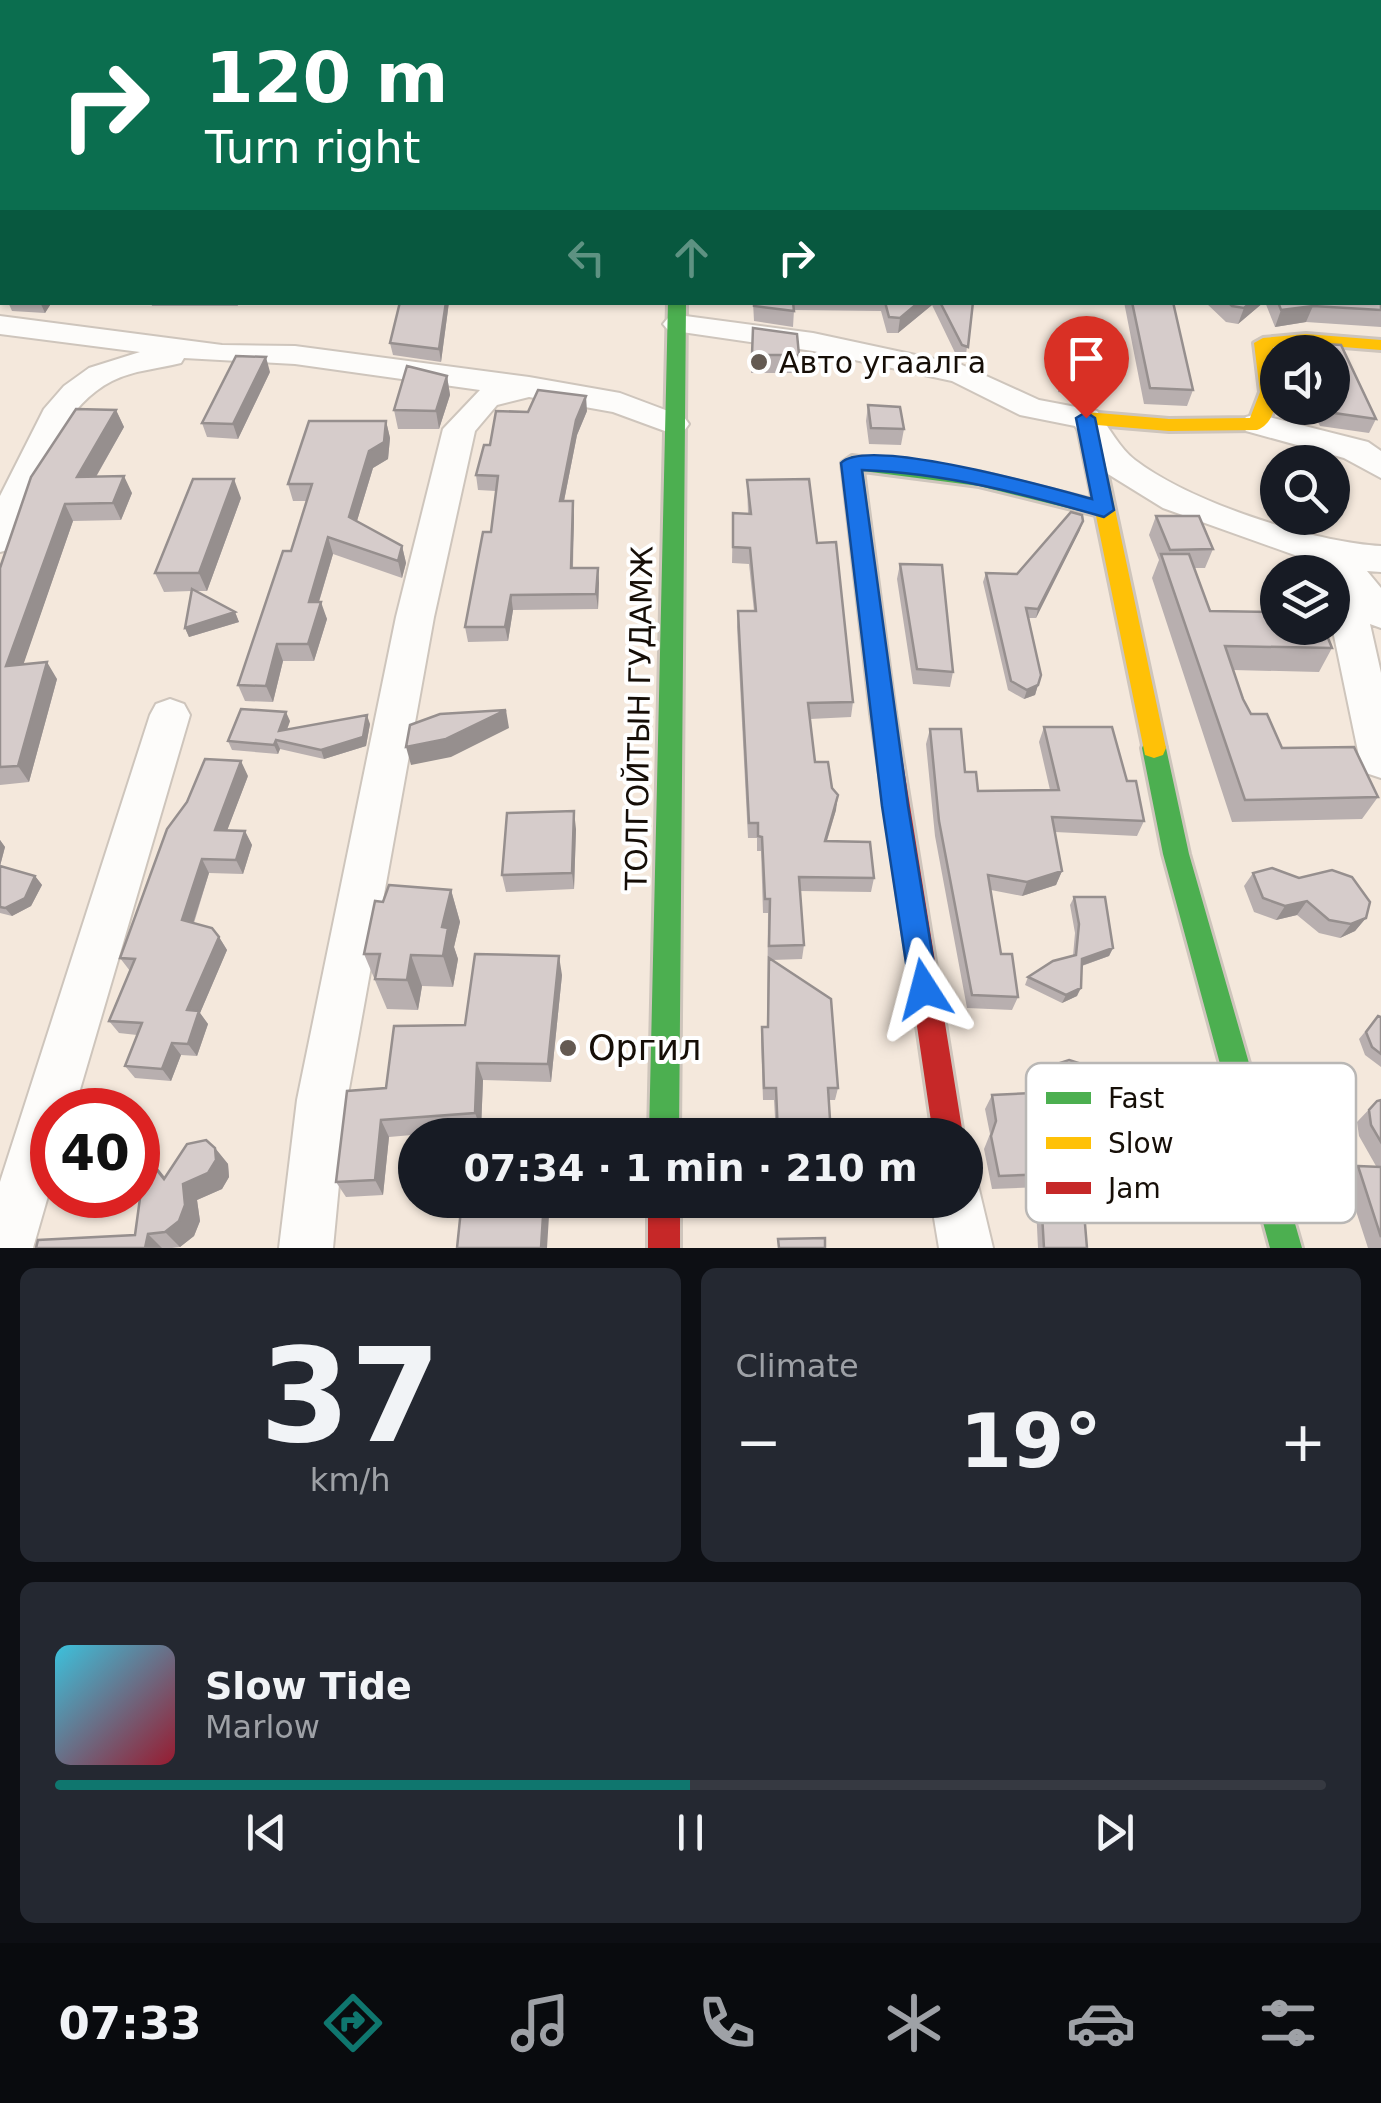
<!DOCTYPE html>
<html lang="en">
<head>
<meta charset="utf-8">
<style>
  body { margin:0; font-family:"DejaVu Sans",sans-serif; background:#242831; color:#f1f3f6; height:100vh; display:flex; flex-direction:column; font-size:38px; white-space:nowrap }
  * { box-sizing:border-box; margin:0 }
  p { font-size:32px; color:#9ea1a6 }
  .icon { flex:none; width:55px; height:55px; fill:none; stroke:currentColor; stroke-width:2; stroke-linecap:round; stroke-linejoin:round }
  .map { position:relative; height:1248px; overflow:hidden }
  .sheet { display:flex; flex-direction:column; gap:20px; padding:20px; background:#0d0f14; flex:1 }
  .sheet>* { flex:none }
  .guide { position:absolute; left:0px; top:0px; width:1382px; height:305px; box-shadow:0 2px 8px #0004; background:#0b6e4f; color:#fff; overflow:hidden }
  .buttons { position:absolute; left:1260px; top:335px; display:grid; gap:20px }
  .buttons a { display:grid; place-items:center; width:90px; height:90px; border-radius:50%; background:#171b24; box-shadow:0 2px 8px #0004; font-size:50px }
  .speed { position:absolute; left:30px; top:1088px; display:flex; gap:20px; font-size:50px; font-weight:700; text-align:center }
  .speed>* { display:grid; place-content:center; width:130px; height:130px; border-radius:50%; background:#171b24; box-shadow:0 2px 8px #0004; line-height:1 }
  .speed .limit { border:15px solid #d22; background:#fff; color:#111 }
  .pin { position:absolute; display:grid; place-items:center; width:85px; height:85px; color:#fff; margin:-102px -42px; border-radius:50% 50% 50% 0; rotate:-45deg; box-shadow:0 0 10px #0007 }
  .pin .icon { rotate:45deg }
  .me { position:absolute; width:110px; margin:-55px; rotate:351deg; stroke-linejoin:round; filter:drop-shadow(0 0 8px #0008) }
  .turn { display:flex; align-items:center; gap:35px; height:210px; padding:0 40px; font-size:45px }
  .turn .icon { width:130px; height:130px; stroke-width:2.5 }
  .turn b { display:block; font-size:70px; line-height:85px }
  .lanes { display:flex; align-items:center; height:95px; padding:0 40px; background:#0003; justify-content:center; gap:50px; direction:ltr }
  .lanes .off { opacity:.35 }
  .big { font-size:75px; font-weight:700; line-height:1.1 }
  .sheet .widget { flex:1; display:flex; flex-direction:column; justify-content:center; gap:15px; min-width:0; padding:0 35px; border-radius:15px; background:#242831 }
  .sheet .dial { align-items:center; gap:0 }
  .dial b { font-size:130px; line-height:1 }
  .song { display:flex; align-items:center; gap:30px }
  .cover { width:120px; height:120px; border-radius:15px; background:linear-gradient(135deg,hsl(190 70% 55%),hsl(350 70% 35%)) }
  .played { height:10px; border-radius:5px; background:linear-gradient(90deg,#0f766e 50%,#363941 50%) }
  .keys { display:flex; justify-content:space-around; direction:ltr }
  .heat { display:flex; justify-content:space-between; align-items:center; font-size:55px; direction:ltr }
  .sheet .tiles { flex:1; display:grid; gap:20px; grid-template-columns:1fr 1fr }
  .widget:last-child { grid-column:span 2 }
  .trip { position:absolute; left:398px; top:1118px; width:585px; height:100px; border-radius:50px; background:#171b24; box-shadow:0 2px 8px #0004; font-weight:700; line-height:100px; text-align:center }
  .menu { display:flex; height:160px; justify-content:space-around; align-items:center; background:#090b0e; color:#9ea1a6 }
  .menu .icon { width:70px; height:70px }
  .menu .selected { color:#0f766e }
  .menu b { font-size:45px; color:#f1f3f6 }
  .map>svg:first-child { display:block }
  .lines { fill:none; stroke-linecap:round; stroke-linejoin:round }
  .street-casing { stroke:#cec5bc; stroke-width:4 }
  .fast-casing { stroke:#cec5bc; stroke-width:6 }
  .slow-casing { stroke:#cec5bc; stroke-width:6 }
  .jam-casing { stroke:#cec5bc; stroke-width:6 }
  .street { fill:#fdfcfa; fill-rule:evenodd }
  .fast { fill:#4caf50; fill-rule:evenodd }
  .slow { fill:#ffc107; fill-rule:evenodd }
  .jam { fill:#c62828; fill-rule:evenodd }
  .wall { fill:#b8afaf }
  .shaded-wall { fill:#968f8e }
  .building { fill:#d6cccb; stroke:#968f8e; stroke-width:2.5 }
  .route { fill:#1a73e8; stroke:#114b97; stroke-width:2.5 }
  .poi-dot { fill:#645a52; stroke:#fff; stroke-width:4 }
  .labels { text-anchor:middle; dominant-baseline:central; stroke-width:8; stroke-linejoin:round; paint-order:stroke }
  .poi-label { font-size:30px; fill:#160e07; stroke:#fff; text-anchor:start }
  .street-label { font-size:30px; fill:#160e07; stroke:#fff }
  .near-poi-label { font-size:35px; fill:#160e07; stroke:#fff; text-anchor:start }
  .key { fill:#fff; stroke:#b9b7b5; stroke-width:2.5 }
  .key-label { font-size:28px; fill:#160e07 }
</style>
</head>
<body>
<div class="map">
<svg width="1381" height="1248" viewBox="0 0 1381 1248">
  <rect width="100%" height="100%" fill="#f4e8dc"/>
  <g class="lines">
    <defs>
      <path id="street" d="M372 0H392V2H372Z
        M851 0H871V2H851Z
        M967 0H987L988 2H968Z
        M1380 203H1381V219H1380Z
        M678 315 813 333 962 365 1039 400 1097 411C1108 426 1120 449 1135 460 1190 502 1312 542 1381 546V572L1367 571 1381 588V628L1370 624 1381 673V778L1366 773 1360 761 1332 626V572H1322L1320 564 1163 508 1108 474 1075 426 1020 415 952 381 813 351 668 330 663 324 668 318Z
        M0 316 222 345 295 346 529 377 620 393 684 417 689 424 684 431 673 434 613 412 529 397 497 405 475 431 434 617 347 1100 333 1248H279L297 1100 396 617 443 429 480 390 295 364 184 358 181 363C157 369 134 370 112 381 55 410 38 485 18 540L12 549 0 552V496L44 409 64 386 89 368 140 352 0 334Z
        M1257 414 1368 442 1381 451V478L1344 458 1246 431 1241 424 1246 417Z
        M170 699 184 704 190 715 74 1110H52V1182L33 1248H0V1182L150 715 156 704Z
        M965 1176 977 1181 993 1248H939L931 1200H965Z"/>
      <path id="fast" d="M668 302H686L679 1135H649Z
        M852 456 979 472 1104 503 1114 510 1104 517 979 486 863 471 895 713 891 720H875L871 713 842 463Z
        M1154 738 1163 741 1166 748 1189 854 1302 1248H1270L1163 854 1142 748 1145 741Z"/>
      <path id="slow" d="M1306 334 1381 340V350L1306 344 1273 347C1276 371 1285 419 1257 430L1169 431 1097 425 1166 748 1163 755 1154 758 1145 755 1076 418 1086 412 1169 419 1250 418 1260 392 1254 343 1263 338Z"/>
      <path id="jam" d="M667 0H679V2H667Z
        M883 704 891 706 895 713 963 1135H933L871 713 875 706Z
        M648 1200H680V1248H648Z"/>
    </defs>
    <!-- street casing -->
    <use href="#street" class="street-casing"/>
    <!-- fast casing -->
    <use href="#fast" class="fast-casing"/>
    <!-- slow casing -->
    <use href="#slow" class="slow-casing"/>
    <!-- jam casing -->
    <use href="#jam" class="jam-casing"/>
    <!-- street -->
    <use href="#street" class="street"/>
    <!-- fast -->
    <use href="#fast" class="fast"/>
    <!-- slow -->
    <use href="#slow" class="slow"/>
    <!-- jam -->
    <use href="#jam" class="jam"/>
  </g>
  <!-- wall -->
  <path class="wall" d="M118 0H288L287 2H119Z
    M1381 269V327L1306 322 1275 327 1265 302H1380Z
    M8 302H52L45 313 12 311Z
    M151 302H237L238 306H152Z
    M449 302 441 362 393 355 390 343Z
    M753 302H973L965 362 959 361 932 305 898 333H887L881 311 794 310 793 327 754 321Z
    M1124 302H1173L1193 390 1187 406 1144 404Z
    M1205 302H1264L1238 324 1226 322Z
    M753 328 799 355 797 373H751Z
    M1293 342 1341 345 1376 419 1369 433 1320 426 1311 408H1332V352H1289Z
    M1067 344 1090 389 1088 398 1058 392Z
    M270 372 238 439 207 437 202 423Z
    M447 376 450 395 439 429H398L394 410Z
    M868 405 904 429 901 445 869 444 866 421Z
    M116 410 124 427 96 477 132 493 121 520 73 521 23 664 57 679 29 782 0 785V568Z
    M587 411 577 435 564 501H573L574 516 573 568H598L599 583 598 609 513 610 508 641 468 642 465 627 491 532 496 491 478 490 476 475 490 445Z
    M386 421 390 438 388 459 373 468 357 521 402 546 406 563 402 578 333 554 319 602 327 619 314 661H283L273 702 245 701 238 685 291 551 307 501H293L288 484Z
    M747 480 817 543 853 702 851 717 810 719 815 762 836 810 827 841 874 878 871 892 800 891 804 945 802 959 772 960 838 1088 835 1100H829L831 1135H776L774 1100H763L761 1040 762 1027H767L768 913H763L761 851H757V838H748L737 627 738 611H754L749 564 732 563 733 513 748 514Z
    M241 498 207 591H196L235 612 239 622 189 637 185 628 191 591 164 592 155 573Z
    M1156 516 1213 549 1205 568H1194L1210 611 1332 648 1319 672 1233 670 1243 699 1251 714 1282 748 1378 797 1362 819 1232 822 1152 578 1159 560 1149 535Z
    M1080 530 1036 618H1029L1041 675 1035 695 1024 699 1008 690 983 582 986 573 1017 574Z
    M900 564 953 672 950 687 913 684 897 579Z
    M290 721 287 730 370 724 366 746 324 759 280 749 278 754 232 750 228 741Z
    M1044 727 1127 781 1144 821 1137 836 1055 832 1062 871 1056 885 1022 896 991 890 1001 954 1018 997 1012 1010 967 1008 935 836 926 744 930 729 965 772 978 791 1050 790 1039 742Z
    M248 776 227 830 245 831 252 845 243 874 209 873 194 923 219 937 227 950 200 1013 208 1024 197 1056 181 1055 171 1081 135 1078 125 1066 137 1035 119 1033 109 1021 130 971 120 958Z
    M576 829 574 889 506 892 502 875Z
    M0 840 5 847 0 866 35 876 42 885 31 906 12 916 0 913Z
    M1253 873 1366 918 1355 931 1340 938 1319 933 1297 915 1276 920 1254 912 1244 886Z
    M451 890 460 922 454 947 458 959 453 987 422 986 418 1010 387 1009 364 954 383 902Z
    M1074 897 1113 948 1109 956 1082 966 1077 996 1062 1003 1025 985 1028 977 1073 956 1075 933 1070 905Z
    M562 975 551 1082 483 1080 481 1129 389 1137 383 1195 346 1197 336 1182 386 1088 465 1025Z
    M1378 1016 1381 1017V1067L1365 1055 1359 1039Z
    M1060 1063 1094 1090 1090 1097 1081 1105 1050 1096 1056 1070Z
    M992 1095 1050 1174 1042 1187 992 1189 984 1149 990 1134 985 1109Z
    M1381 1100V1248H1368L1345 1177 1358 1166H1376L1359 1136 1357 1122 1377 1101Z
    M1140 1141 1200 1184 1195 1191 1145 1190 1135 1148Z
    M138 1145 165 1177 215 1148 228 1164 229 1177 222 1189 197 1200 200 1221 194 1236 180 1247 172 1248H36L135 1235 141 1194H138Z
    M1041 1197 1087 1248H1038L1036 1206Z"/>
  <!-- shaded-wall -->
  <path class="shaded-wall" d="M2 237V254L0 255V238Z
    M40 302H52L45 313Z
    M446 302H449L441 362 439 349Z
    M919 302H932V305L898 333 900 318Z
    M1251 302H1264L1238 324 1244 308Z
    M1313 306 1306 322 1275 327 1281 310Z
    M266 357 270 372 238 439 233 424Z
    M447 376 450 395 439 429 436 411Z
    M586 396 587 411 577 435 561 516 560 501 576 420Z
    M116 410 124 427 86 494 77 477Z
    M386 421 390 438 388 459 373 468 353 534 349 517 369 451Z
    M124 476 132 493 121 520 113 503Z
    M234 479 241 498 207 591 199 573Z
    M573 501 574 516 572 583 571 568Z
    M65 504 73 521 17 683 6 666Z
    M1083 521 1080 530 1036 618 1038 609Z
    M328 537 333 554 314 618 309 602Z
    M402 546 406 563 402 578 398 561Z
    M598 568 599 583 598 609 596 594Z
    M511 595 513 610 508 641 505 627Z
    M321 602 327 619 314 661 308 644Z
    M235 612 239 622 189 637 185 628Z
    M277 644 283 661 273 702 266 686Z
    M47 662 57 679 29 782 18 766Z
    M1038 685 1035 695 1024 699 1027 690Z
    M506 710 509 728 451 757 411 765 406 747Z
    M286 712 290 721 283 740 279 731Z
    M367 715 370 724 366 746 324 759 321 750Z
    M276 740 280 749 278 754 274 745Z
    M241 761 248 776 222 844 215 830Z
    M838 795 836 810 822 856 825 841Z
    M574 811 576 829 574 889 572 873Z
    M245 831 252 845 243 874 236 860Z
    M0 840 5 847 0 866Z
    M202 859 209 873 190 933 182 920Z
    M1062 871 1056 885 1022 896 1027 882Z
    M35 876 42 885 31 906 12 916 5 908Z
    M451 890 460 922 454 947 458 959 453 987 443 956 442 927Z
    M1307 901 1297 915 1276 920 1285 906Z
    M1366 918 1355 931 1340 938 1351 924Z
    M219 937 227 950 200 1013 208 1024 197 1056 188 1044 187 1010Z
    M1113 948 1109 956 1078 967 1082 959Z
    M411 955 422 986 418 1010 407 980Z
    M559 956 562 975 551 1082 548 1064Z
    M1081 988 1077 996 1062 1003 1066 995Z
    M172 1043 181 1055 171 1081 162 1069Z
    M477 1063 483 1080 481 1129 475 1113Z
    M381 1120 389 1137 383 1195 375 1180Z
    M138 1145 150 1158 178 1195 164 1179Z
    M215 1148 228 1164 229 1177 222 1189 197 1200 200 1221 194 1236 180 1247 165 1232 183 1184Z
    M544 1200H550L547 1248H541Z
    M148 1234 162 1248H145Z"/>
  <!-- building -->
  <path class="building" d="M323 0H351V2H322Z
    M416 0H591V2H415Z
    M718 0H827V2H719Z
    M2 169V237L0 238V172Z
    M1380 269 1381 310 1313 306 1281 310 1278 302H1380Z
    M400 302H446L439 349 390 343Z
    M754 302H793L794 311 754 306Z
    M885 302H919L900 318 889 317Z
    M940 302H973L968 347 962 345Z
    M1132 302H1173L1193 390 1150 388Z
    M1228 302H1251L1244 308 1232 306Z
    M753 328 797 334 799 355H752Z
    M1069 335 1102 339 1090 389 1060 383Z
    M1293 342 1341 345 1376 419 1327 412 1325 408H1332V352H1298Z
    M236 356 266 357 233 424 202 423Z
    M407 366 447 376 436 411 394 410Z
    M538 390 586 396 576 420 560 501H573L571 568H598L596 594 511 595 505 627H465L483 532H491L498 476 476 475 484 445H490L496 411 528 412Z
    M868 405 900 407 904 429 871 428Z
    M76 409 116 410 77 477 124 476 113 503 65 504 6 666 47 662 18 766 0 767V568L31 477Z
    M309 421H386L384 442 369 451 349 517 402 546 398 561 328 537 309 602H321L308 644H277L266 686 238 685 283 551H291L312 484H288Z
    M193 479H234L199 573H155Z
    M809 479 817 543 836 542 853 702 808 703 815 762H828L832 788 838 795 825 841 870 842 874 878 799 877 804 945 769 946 770 899H765L762 837 758 836V823H749L738 611H756L750 548 733 547V513L751 514 747 480Z
    M1071 512 1082 515 1083 521 1038 609 1026 608 1041 675 1038 685 1027 690 1011 681 986 573 1017 574Z
    M1156 516H1199L1213 549 1170 550Z
    M1161 554H1189L1210 611 1278 612V628H1324L1332 648 1225 646 1243 699 1251 714H1267L1282 748 1354 747 1378 797 1245 800Z
    M900 564 942 565 953 672 917 669Z
    M192 589 235 612 185 628Z
    M241 709 286 712 279 731 367 715 363 737 321 750 276 740 274 745 228 741Z
    M506 710 446 739 406 747 410 725 440 714Z
    M1044 727H1112L1127 781H1136L1144 821 1052 817 1062 871 1027 882 988 875 1001 954H1012L1018 997 972 995 939 821 930 729H961L965 772H976L978 791 1059 790Z
    M205 759 241 761 215 830 245 831 236 860 202 859 182 920 212 928 219 937 187 1010 199 1011 188 1044 172 1043 162 1069 125 1066 142 1023 109 1021 135 959 120 958 167 829 187 802Z
    M574 811 572 873 502 875 507 813Z
    M0 866 35 876 25 898 5 908 0 907Z
    M1272 868 1299 878 1332 870 1352 877 1370 902 1366 918 1351 924 1329 920 1307 901 1285 906 1263 898 1253 873Z
    M389 885 451 890 442 927 448 928 443 956 411 955 407 980 375 979 380 954H364L375 901 383 902Z
    M1074 897H1105L1113 948 1082 959 1081 988 1066 995 1028 977 1053 961 1076 955 1079 924Z
    M475 954 559 956 548 1064 477 1063 475 1113 381 1120 375 1180 336 1182 347 1091 386 1088 394 1026 465 1025Z
    M769 958 831 999 838 1088H828L831 1135H778L776 1088H764L762 1027H768Z
    M1378 1016 1381 1017V1054L1372 1047 1366 1032Z
    M1069 1060 1088 1066 1095 1077 1094 1090 1085 1098 1054 1088 1060 1063Z
    M1032 1093 1050 1174 999 1176 991 1136 996 1121 992 1095Z
    M1381 1100V1142L1371 1125 1369 1110 1377 1101Z
    M206 1140 215 1148 216 1160 208 1173 183 1184 185 1205 179 1221 165 1232 148 1234 145 1248H36L38 1240 135 1235 143 1176 138 1177V1146L164 1179 187 1144Z
    M1358 1166 1381 1167V1237Z
    M1041 1197 1083 1200 1087 1248H1044Z
    M462 1200H544L541 1248H457Z
    M825 1238V1248H779L778 1239Z"/>
  <!-- route -->
  <path class="route" d="M1086 412 1095 418 1114 510 1104 517C1024 494 946 473 862 470L908 806 938 989 934 999 924 1003 914 999 910 989 882 806 841 463C867 436 1052 488 1092 499L1076 418Z"/>
  <!-- markers -->
  <g class="poi-dot">
    <circle cx="759" cy="362" r="10"/>
    <circle cx="568" cy="1048" r="10"/>
  </g>
  <g class="labels">
    <!-- poi labels -->
    <g class="poi-label">
      <text x="779" y="362">Авто угаалга</text>
    </g>
    <!-- street labels -->
    <g class="street-label">
      <text transform="translate(639 718) rotate(-89)">ТОЛГОЙТЫН ГУДАМЖ</text>
    </g>
    <!-- near-poi labels -->
    <g class="near-poi-label">
      <text x="588" y="1048">Оргил</text>
    </g>
  </g>
  <!-- legend -->
  <rect x="1026" y="1063" width="330" height="160" rx="15" class="key"/>
  <rect x="1046" y="1092" width="45" height="12" fill="#4caf50"/>
  <rect x="1046" y="1137" width="45" height="12" fill="#ffc107"/>
  <rect x="1046" y="1182" width="45" height="12" fill="#c62828"/>
  <g class="key-label">
    <text x="1108" y="1108">Fast</text>
    <text x="1108" y="1153">Slow</text>
    <text x="1108" y="1198">Jam</text>
  </g>
</svg>
<div class="buttons">
<a><svg class="icon" aria-label="sound" viewBox="0 0 24 24"><path d="M4 9h4l5-4v14l-5-4H4zM17 9q2 3 0 6"/></svg></a>
<a><svg class="icon" aria-label="search" viewBox="0 0 24 24"><circle cx="10" cy="10" r="6"/><path d="M15 15l6 6"/></svg></a>
<a><svg class="icon" aria-label="layers" viewBox="0 0 24 24"><path d="M12 4l9 5-9 5-9-5zM3 14l9 5 9-5"/></svg></a>
</div>
<div class="speed"><div class="limit">40</div></div>
<div class="pin" style="left:1086px;top:418px;background:#d93025"><svg class="icon" aria-label="arrive" viewBox="0 0 24 24"><path d="M6 21V4h12l-3 4 3 4H6"/></svg></div>
<svg class="me" style="left:924px;top:989px" viewBox="-20 -20 40 40"><path d="M0-17L14 15 0 8-14 15z" fill="#1a73e8" stroke="#fff" stroke-width="4"/></svg>
<div class="trip">07:34 · 1 min · 210 m</div>
<div class="guide">
<div class="turn"><svg class="icon" aria-label="right" viewBox="0 0 24 24"><path d="M7 20v-9h11M14 6l5 5-5 5"/></svg><div><b>120 m</b>Turn right</div></div>
<div class="lanes"><svg class="icon off" aria-label="left" viewBox="0 0 24 24"><path d="M17 20v-9H6M10 6l-5 5 5 5"/></svg><svg class="icon off" aria-label="ahead" viewBox="0 0 24 24"><path d="M12 20V5M6 11l6-6 6 6"/></svg><svg class="icon" aria-label="right" viewBox="0 0 24 24"><path d="M7 20v-9h11M14 6l5 5-5 5"/></svg></div>
</div>
</div>
<section class="sheet">
<div class="tiles">
<div class="widget dial"><b>37</b><p>km/h</p></div>
<div class="widget"><p>Climate</p>
<div class="heat"><a>−</a><b class="big">19°</b><a>+</a></div>
</div>
<div class="widget">
<div class="song"><i class="cover"></i><div><b>Slow Tide</b><p>Marlow</p></div></div>
<div class="played"></div>
<div class="keys"><svg class="icon" aria-label="previous" viewBox="0 0 24 24"><path d="M18 5L8 12l10 7zM5 5v14"/></svg><svg class="icon" aria-label="pause" viewBox="0 0 24 24"><path d="M8 5v14M16 5v14"/></svg><svg class="icon" aria-label="next" viewBox="0 0 24 24"><path d="M6 5l10 7-10 7zM19 5v14"/></svg></div>
</div>
</div>
</section>
<nav class="menu">
<b>07:33</b>
<svg class="icon selected" aria-label="directions" viewBox="0 0 24 24"><path d="M12 3l9 9-9 9-9-9zM9 14v-3h6M13 9l2 2-2 2"/></svg>
<svg class="icon" aria-label="music" viewBox="0 0 24 24"><path d="M9 18V5l10-2v13"/><circle cx="6" cy="18" r="3"/><circle cx="16" cy="16" r="3"/></svg>
<svg class="icon" aria-label="phone" viewBox="0 0 24 24"><path d="M5 4h4l2 5-3 2q2 4 5 5l2-3 5 2v4C11 20 4 13 5 4z"/></svg>
<svg class="icon" aria-label="climate" viewBox="0 0 24 24"><path d="M12 3v18M4 7l16 10M4 17L20 7"/></svg>
<svg class="icon" aria-label="car" viewBox="0 0 24 24"><path d="M5 17H2v-5l4-1 3-4h7l3 4 3 1v5h-3M9 17h6M6 11h13"/><circle cx="7" cy="17" r="2"/><circle cx="17" cy="17" r="2"/></svg>
<svg class="icon" aria-label="filters" viewBox="0 0 24 24"><path d="M4 7h16M4 17h16"/><circle cx="9" cy="7" r="2"/><circle cx="15" cy="17" r="2"/></svg>
</nav>
</body>
</html>
